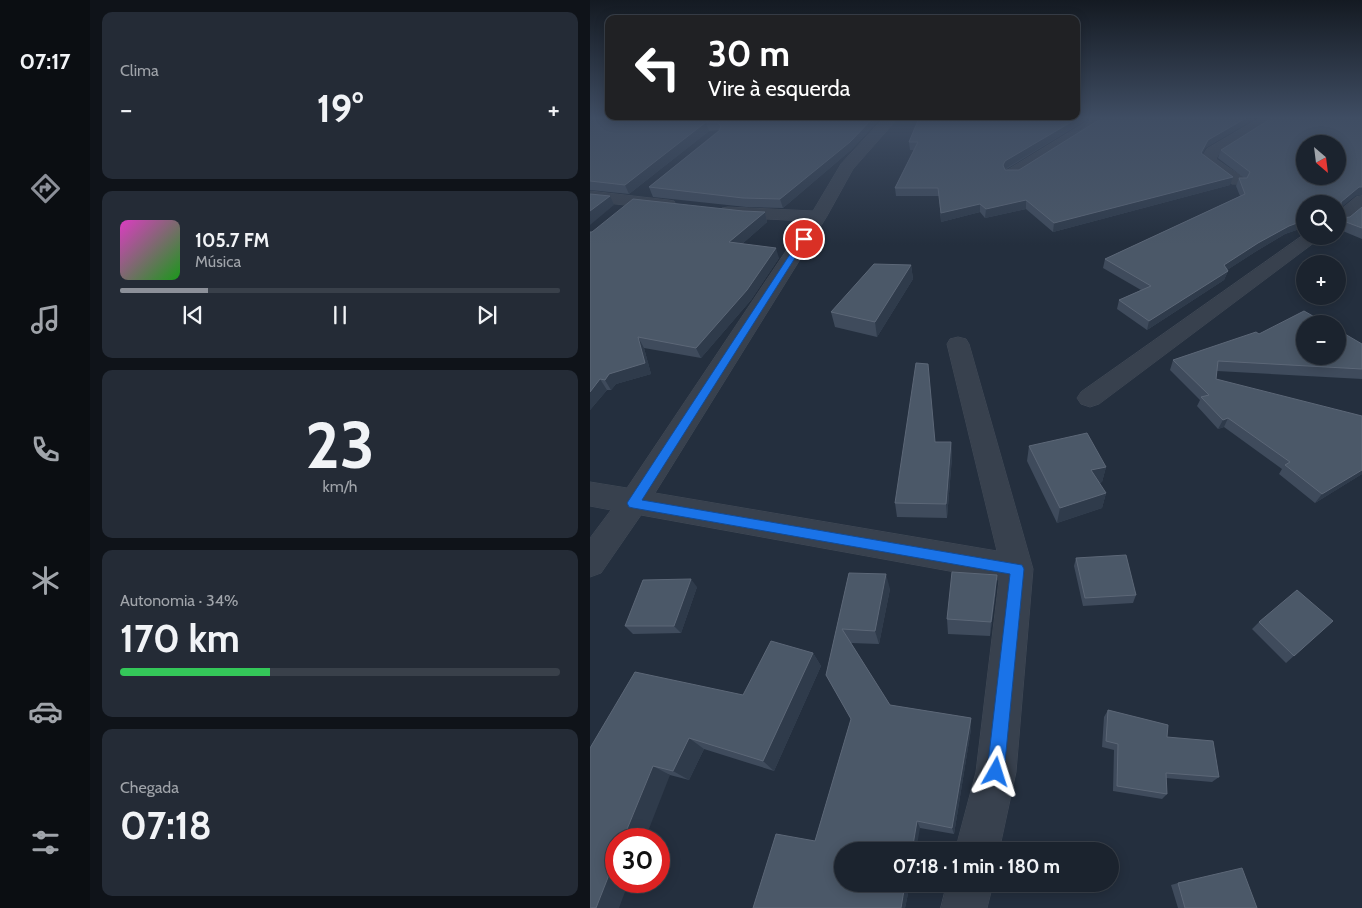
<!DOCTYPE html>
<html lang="pt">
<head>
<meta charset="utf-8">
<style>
  body { margin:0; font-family:Cabin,sans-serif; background:#242b36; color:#f1f3f6; height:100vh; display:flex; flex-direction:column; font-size:19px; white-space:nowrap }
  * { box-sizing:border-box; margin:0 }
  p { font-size:16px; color:#a0a4aa }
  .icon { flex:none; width:28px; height:28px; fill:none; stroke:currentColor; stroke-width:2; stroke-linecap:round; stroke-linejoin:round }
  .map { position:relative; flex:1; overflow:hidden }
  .side { display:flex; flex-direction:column; gap:12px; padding:12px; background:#0f1319; width:500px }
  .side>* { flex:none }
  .banner { position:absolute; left:15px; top:15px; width:475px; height:105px; border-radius:10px; box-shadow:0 2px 12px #0003,0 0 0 1px #39404a; background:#202124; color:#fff; overflow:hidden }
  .needle { width:32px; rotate:152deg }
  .controls { position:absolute; left:706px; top:135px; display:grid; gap:10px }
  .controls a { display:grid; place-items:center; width:50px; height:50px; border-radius:50%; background:#1b232e; box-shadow:0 2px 12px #0003,0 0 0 1px #39404a; font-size:25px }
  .speed { position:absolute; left:15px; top:828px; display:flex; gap:10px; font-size:25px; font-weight:700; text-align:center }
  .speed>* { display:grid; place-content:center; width:65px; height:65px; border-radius:50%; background:#1b232e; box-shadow:0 2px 12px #0003,0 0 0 1px #39404a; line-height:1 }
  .speed .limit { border:8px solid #d22; background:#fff; color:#111 }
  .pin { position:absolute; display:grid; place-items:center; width:42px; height:42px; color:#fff; margin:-21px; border:2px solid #fff; border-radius:50%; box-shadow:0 1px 5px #0007 }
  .me { position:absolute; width:55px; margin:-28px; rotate:6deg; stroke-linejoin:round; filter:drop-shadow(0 0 4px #0008) }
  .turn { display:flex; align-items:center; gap:18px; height:105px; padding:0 20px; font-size:22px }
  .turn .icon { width:65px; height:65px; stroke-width:2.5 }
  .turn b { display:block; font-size:35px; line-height:42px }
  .big { font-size:38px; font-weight:800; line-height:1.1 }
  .side .tile { flex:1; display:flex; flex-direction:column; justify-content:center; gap:8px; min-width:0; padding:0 18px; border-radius:10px; background:#242b36 }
  .side .dial { align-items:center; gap:0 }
  .dial b { font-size:65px; line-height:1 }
  .song { display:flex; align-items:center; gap:15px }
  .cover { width:60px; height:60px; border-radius:8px; background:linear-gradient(135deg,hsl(310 70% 55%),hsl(120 70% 35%)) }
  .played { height:5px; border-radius:2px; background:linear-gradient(90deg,#8c9099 20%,#39404a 20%) }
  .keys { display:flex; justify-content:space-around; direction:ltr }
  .heat { display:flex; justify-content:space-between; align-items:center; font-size:28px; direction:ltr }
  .charge { height:8px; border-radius:4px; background:linear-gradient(90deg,#34c759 34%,#39404a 0) }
  .trip { position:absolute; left:244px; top:842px; width:285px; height:50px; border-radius:25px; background:#1b232e; box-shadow:0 2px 12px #0003,0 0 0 1px #39404a; font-weight:800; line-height:50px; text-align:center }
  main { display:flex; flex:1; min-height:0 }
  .menu { display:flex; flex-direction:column; width:90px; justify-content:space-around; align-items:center; background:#0b0e12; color:#a0a4aa }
  .menu .icon { width:35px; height:35px }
  .menu .active { color:#8c9099 }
  .menu b { font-size:22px; color:#f1f3f6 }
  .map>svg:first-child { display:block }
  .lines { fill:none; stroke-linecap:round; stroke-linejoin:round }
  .minor-casing { stroke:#414a57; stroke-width:1 }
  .minor { fill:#38414e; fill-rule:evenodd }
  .wall { fill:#3f4b5c }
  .shaded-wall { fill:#2f3b4b }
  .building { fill:#4b5868; stroke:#5c6777; fill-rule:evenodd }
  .route { fill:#1a73e8; stroke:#114b97 }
</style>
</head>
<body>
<main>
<nav class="menu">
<b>07:17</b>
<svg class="icon active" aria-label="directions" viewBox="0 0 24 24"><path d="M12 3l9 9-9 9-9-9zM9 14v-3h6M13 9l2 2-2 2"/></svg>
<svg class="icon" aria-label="music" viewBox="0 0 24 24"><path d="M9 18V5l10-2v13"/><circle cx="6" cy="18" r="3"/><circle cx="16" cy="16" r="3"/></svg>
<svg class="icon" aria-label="phone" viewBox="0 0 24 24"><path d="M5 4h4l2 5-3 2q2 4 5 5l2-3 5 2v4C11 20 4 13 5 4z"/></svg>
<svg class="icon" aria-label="climate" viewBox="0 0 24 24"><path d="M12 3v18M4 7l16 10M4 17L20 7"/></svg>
<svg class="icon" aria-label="car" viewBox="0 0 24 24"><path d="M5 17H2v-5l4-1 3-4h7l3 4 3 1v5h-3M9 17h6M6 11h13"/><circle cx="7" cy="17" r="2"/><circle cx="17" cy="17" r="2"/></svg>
<svg class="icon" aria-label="filters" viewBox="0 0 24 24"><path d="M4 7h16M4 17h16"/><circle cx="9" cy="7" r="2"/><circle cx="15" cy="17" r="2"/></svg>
</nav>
<section class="side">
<div class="tile"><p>Clima</p>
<div class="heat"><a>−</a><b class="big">19°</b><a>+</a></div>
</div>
<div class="tile">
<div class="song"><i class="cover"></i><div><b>105.7 FM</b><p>Música</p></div></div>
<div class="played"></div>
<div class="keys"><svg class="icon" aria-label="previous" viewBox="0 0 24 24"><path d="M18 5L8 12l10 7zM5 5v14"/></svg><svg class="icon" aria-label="pause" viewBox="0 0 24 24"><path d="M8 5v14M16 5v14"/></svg><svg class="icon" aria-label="next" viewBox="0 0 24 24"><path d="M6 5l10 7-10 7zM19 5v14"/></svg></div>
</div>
<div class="tile dial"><b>23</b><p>km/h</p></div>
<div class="tile"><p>Autonomia · 34%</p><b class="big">170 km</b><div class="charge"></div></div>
<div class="tile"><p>Chegada</p><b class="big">07:18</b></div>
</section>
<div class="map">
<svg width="772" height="908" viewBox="0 0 772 908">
  <rect width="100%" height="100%" fill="#242f3e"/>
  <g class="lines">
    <defs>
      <path id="minor" d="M294 118H308L263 169 237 216 65 493 407 551 357 344 360 339 368 337 376 339 379 344 443 569 426 772 409 851H365L386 772 409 580 51 515 11 573 0 577V538L21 510 0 506V482L37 488 216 221 138 217 132 216 129 212 132 208 138 207 223 211 251 164Z
        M503 118H519L428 177H416L414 174 416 171Z
        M670 118H687L628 155 626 159 654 178 656 181 654 184H642L613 163 610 160 617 149Z
        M0 191 78 200 84 201 86 205 84 209 78 210 0 201Z
        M772 196V209L754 224 748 225V212L766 197Z
        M715 234V236H733L509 404 500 407 491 404 487 398 491 392Z
        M357 884H403L397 908H351Z"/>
    </defs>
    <!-- minor casing -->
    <use href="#minor" class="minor-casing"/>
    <!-- minor -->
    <use href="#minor" class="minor"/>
  </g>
  <!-- wall -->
  <path class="wall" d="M0 118H291L261 150 193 208 156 207 63 197 59 187 129 130 119 131 39 194 0 190Z
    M329 118H499L415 170H429L512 118H666L615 148 612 154 640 185 463 232 436 209 395 218 390 212 351 222 349 196H306L305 188 324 150H320L319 142Z
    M631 150 765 196 751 207V218L760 217 772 207V239L748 229V204H715V227L695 234 665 252 637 270 638 271 634 280 557 330 527 309 529 300 551 290 513 268 515 259 650 196 646 186 649 178H654L628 158Z
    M153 211 175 212 177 222 152 244 189 258 161 300 111 358 54 348 61 374 26 384 21 390H17L0 410V232Z
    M321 265 323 279 287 337 245 327 241 312Z
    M669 334 772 344V379L627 371 626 379 772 474 725 503 689 474 692 469 634 427 628 429 607 406 610 400 580 370 583 360Z
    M345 442H361L362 457 357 518 307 517 305 503Z
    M439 446 516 467 512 482 509 483 516 493 512 508 467 523 437 461Z
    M486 558 546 595 543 603 493 606 484 566Z
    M259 573 300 589 289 644 261 643 300 705 381 718V729L364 834 330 828 252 884H320L315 908H163L225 841 261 719 236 675Z
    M107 587 91 633 43 634 35 626Z
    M406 590 400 636 358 634 357 619Z
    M743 621 696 663 662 629 669 622Z
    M223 653 231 666 184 771 114 749 99 780 80 775 0 748 153 695Z
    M518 710 577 737 629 777 622 782 576 778 577 794 572 799 523 791 524 750 512 747 514 717Z
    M588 883 667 908H588L581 885Z"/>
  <!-- shaded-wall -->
  <path class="shaded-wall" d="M283 118H291L261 150 193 208 190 199Z
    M488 118H499L415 169 412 173 413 165 415 161Z
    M656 118H666L615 148 609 161 611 153 618 140Z
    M116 122 119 131 39 194 35 185Z
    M643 177 640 185 463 232 464 223Z
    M769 187H772V195L765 196 748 210 751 202Z
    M20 196 24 205 0 225V211Z
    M436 200V209L395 218 396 209Z
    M390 204V212L351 222V213Z
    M175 212 177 222 143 252 139 242Z
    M715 220V227L695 234 665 252 631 274 634 265 668 243 699 226Z
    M186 248 189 258 161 300 111 358 106 348Z
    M321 265 323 279 287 337 285 322Z
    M638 271 634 280 557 330 559 321Z
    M48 337 54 348 61 374 26 384 21 390 15 380Z
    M10 379 17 390 0 410V392Z
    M638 418 634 427 628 429 633 420Z
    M361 442 362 457 357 518 356 504Z
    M516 467 512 482 497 485 501 470Z
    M772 470V474L725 503 732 494Z
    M516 493 512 508 467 523 470 508Z
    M296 574 300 589 289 644 285 631Z
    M407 575 406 590 400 636 401 622Z
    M101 579 107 587 91 633 84 626Z
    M223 653 231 666 184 771 173 761Z
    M381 718V729L364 834 362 828Z
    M99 738 114 749 99 780 83 771Z
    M63 766 80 775 55 839H33Z
    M327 821 330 828 326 851H322Z
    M26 857V881H39L29 908H6Z
    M315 884H320L315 908H311Z"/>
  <!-- building -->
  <path class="building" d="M0 118H283L260 142 190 199 153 198 59 187 129 131 131 126 127 122H116L35 185 0 181Z
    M329 118H488L415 161 413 165 415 170H429L512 118H656L618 140 611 153 643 177 464 223 436 200 396 209 390 204 351 213 348 188H305L328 142H319Z
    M682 118H772V187H769L751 202V218L760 217 772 207V228L748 219V204H715V220L699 226 668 243 634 265 638 271 559 321 529 300 561 286 515 259 655 194 649 178H657L660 172 631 150ZM715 144H748V176H715Z
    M0 194 20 196 0 211Z
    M43 199 153 211 175 212 139 242 186 248 157 290 106 348 48 337 55 363 19 374 15 380 10 379 0 392V232H2Z
    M284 264 321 265 285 322 241 312Z
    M714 311 737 324H715V356H748V330L772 344V369L628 361 626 379 772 416V470L732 494 695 465 700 462 638 418 633 420 611 397 619 395 583 360 666 332 669 334Z
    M326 363 338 364 345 442H361L356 504 305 503Z
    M497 433 516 467 501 470 516 493 470 508 439 446Z
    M536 555 546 595 495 598 486 558Z
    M362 572 407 575 401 622 357 619Z
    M259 573 296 574 285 631 252 629 300 705 381 718 362 828 327 821 322 851H252V884H315L311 908H163L186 834 225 841 261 719 236 675Z
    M101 579 84 626H35L53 580Z
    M707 590 743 621 704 656 669 622Z
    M181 641 223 653 173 761 99 738 83 771 63 766 33 839H26V857L6 908H0V748L45 672 153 695Z
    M518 710 578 725 577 737 623 741 629 777 576 773 577 794 527 786 528 744 516 741Z
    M652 868 667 908H595L588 883Z"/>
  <!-- sky -->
  <linearGradient id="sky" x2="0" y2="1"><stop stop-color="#141a22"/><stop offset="0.48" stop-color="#3f4d63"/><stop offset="1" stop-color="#3f4d63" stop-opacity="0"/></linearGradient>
  <rect width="772" height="245" fill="url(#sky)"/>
  <!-- route -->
  <path class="route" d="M214 237 217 239 52 500 432 565 434 569 414 772 412 778 406 780 400 778 397 772 420 574 43 508 39 507 37 503 210 239Z"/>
</svg>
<div class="controls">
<a><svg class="needle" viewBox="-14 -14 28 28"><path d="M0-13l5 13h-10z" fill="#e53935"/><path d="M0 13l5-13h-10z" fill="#a0a4aa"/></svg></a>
<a><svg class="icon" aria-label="search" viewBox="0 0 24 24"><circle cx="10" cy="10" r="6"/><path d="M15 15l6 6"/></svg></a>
<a>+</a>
<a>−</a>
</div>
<div class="speed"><div class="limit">30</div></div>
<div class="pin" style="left:214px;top:239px;background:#d93025"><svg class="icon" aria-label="arrive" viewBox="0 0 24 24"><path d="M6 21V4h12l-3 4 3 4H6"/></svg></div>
<svg class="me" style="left:406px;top:772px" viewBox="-20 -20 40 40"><path d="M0-17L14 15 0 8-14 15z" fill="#1a73e8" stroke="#fff" stroke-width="4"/></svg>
<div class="trip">07:18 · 1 min · 180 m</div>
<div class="banner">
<div class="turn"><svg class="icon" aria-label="left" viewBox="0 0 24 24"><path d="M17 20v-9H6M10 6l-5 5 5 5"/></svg><div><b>30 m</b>Vire à esquerda</div></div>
</div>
</div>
</main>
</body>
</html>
